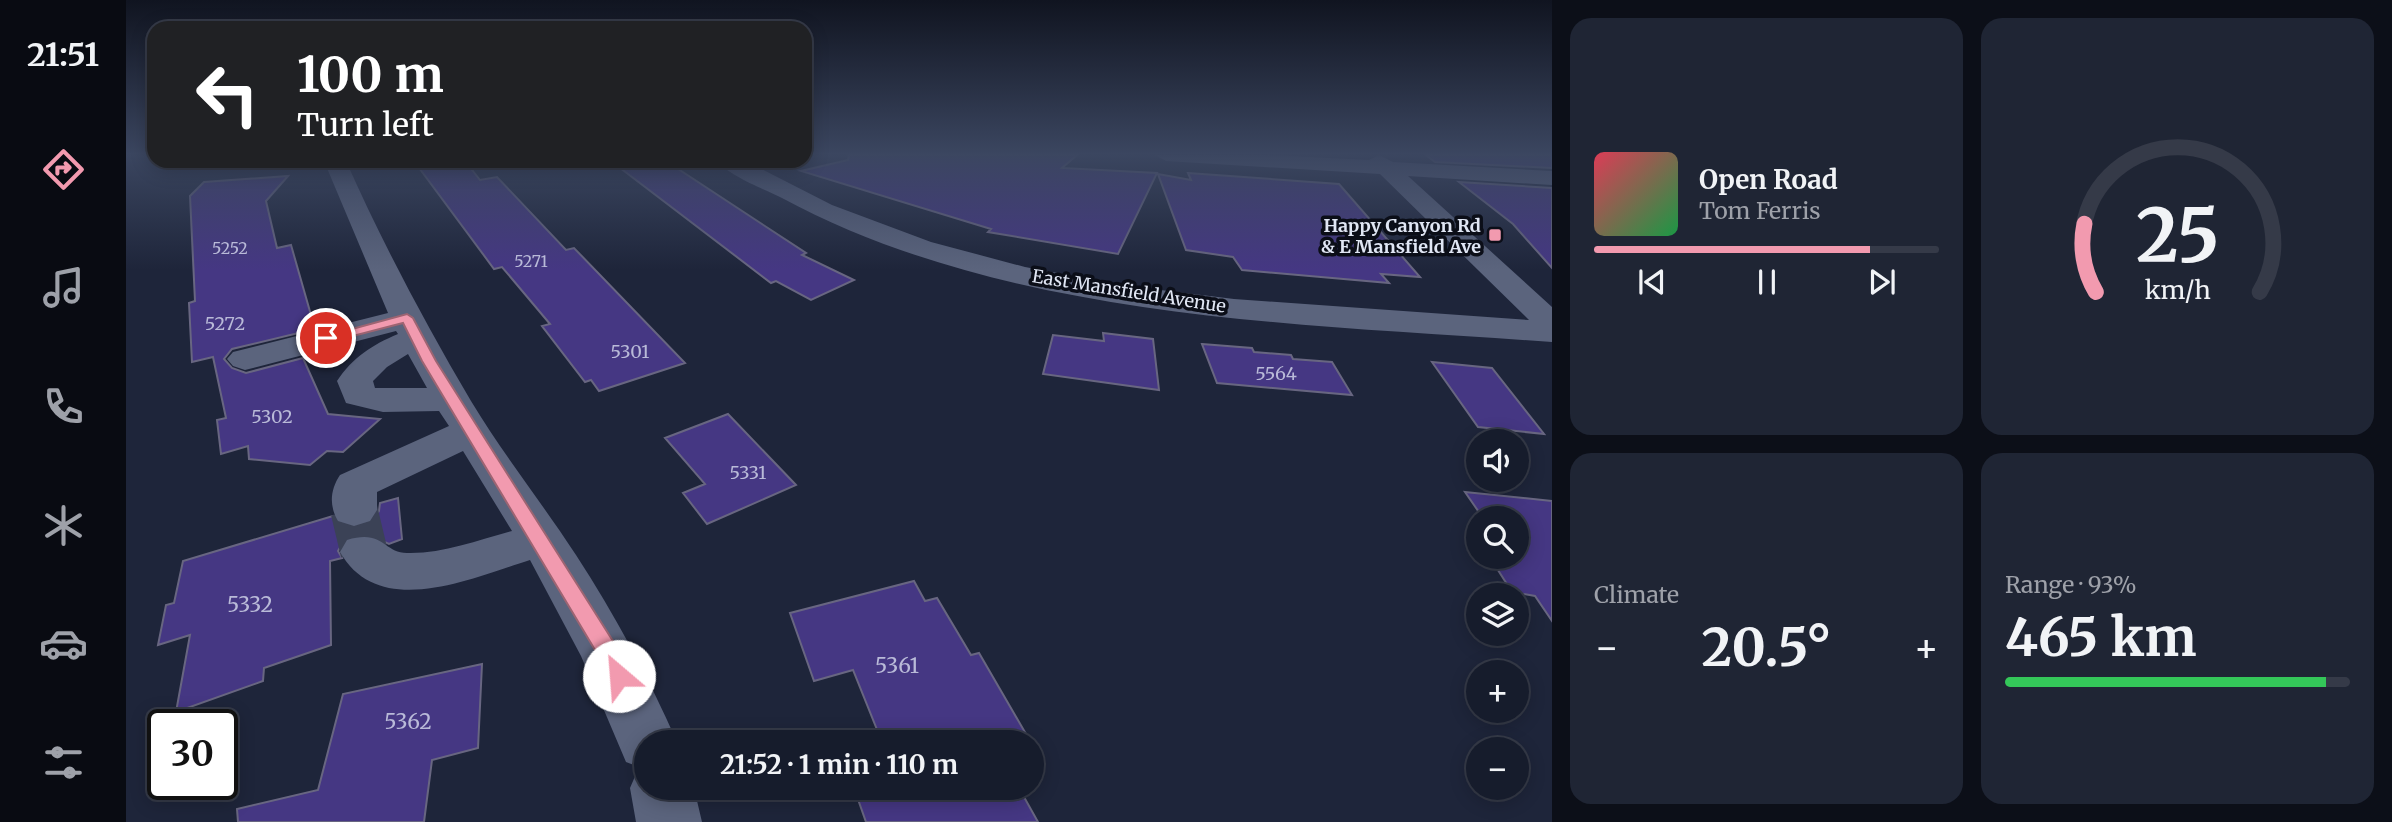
<!DOCTYPE html>
<html lang="en">
<head>
<meta charset="utf-8">
<style>
  body { margin:0; font-family:Merriweather,serif; background:#1f2534; color:#f1f3f6; height:100vh; display:flex; flex-direction:column; font-size:26px; white-space:nowrap }
  * { box-sizing:border-box; margin:0 }
  p { font-size:23px; color:#9ea1a9 }
  .icon { flex:none; width:38px; height:38px; fill:none; stroke:currentColor; stroke-width:2; stroke-linecap:round; stroke-linejoin:round }
  .map { position:relative; flex:1; overflow:hidden }
  .side { display:flex; flex-direction:column; gap:18px; padding:18px; background:#0c0f18; width:840px }
  .side>* { flex:none }
  .top-card { position:absolute; left:21px; top:21px; width:665px; height:147px; border-radius:21px; box-shadow:0 4px 18px #0003,0 0 0 2px #353a48; background:#202124; color:#fff; overflow:hidden }
  .buttons { position:absolute; left:1340px; top:429px; display:grid; gap:14px }
  .buttons a { display:grid; place-items:center; width:63px; height:63px; border-radius:50%; background:#161c2c; box-shadow:0 4px 18px #0003,0 0 0 2px #353a48; font-size:35px }
  .speed { position:absolute; left:21px; top:709px; display:flex; gap:14px; font-size:35px; font-weight:700; text-align:center }
  .speed>* { display:grid; place-content:center; width:91px; height:91px; border-radius:50%; background:#161c2c; box-shadow:0 4px 18px #0003,0 0 0 2px #353a48; line-height:1 }
  .speed .limit { border:4px solid #111; border-radius:10px; background:#fff; color:#111 }
  .pin { position:absolute; display:grid; place-items:center; width:60px; height:60px; color:#fff; margin:-30px; border:4px solid #fff; border-radius:50%; box-shadow:0 2px 7px #0007 }
  .me { position:absolute; width:77px; margin:-38px; rotate:333deg; stroke-linejoin:round; filter:drop-shadow(0 0 5px #0008) }
  .turn { display:flex; align-items:center; gap:24px; height:147px; padding:0 35px; font-size:32px }
  .turn .icon { width:91px; height:91px; stroke-width:2.5 }
  .turn b { display:block; font-size:49px; line-height:60px }
  .big { font-size:52px; font-weight:700; line-height:1.1 }
  .side .tile { flex:1; display:flex; flex-direction:column; justify-content:center; gap:10px; min-width:0; padding:0 24px; border-radius:21px; background:#1f2534 }
  .side .dial { align-items:center; gap:0 }
  .dial svg { height:182px; overflow:visible; fill:none; stroke:#353a48; stroke-width:7; stroke-linecap:round; text-anchor:middle }
  .dial text { fill:#f1f3f6; stroke:none }
  .song { display:flex; align-items:center; gap:21px }
  .cover { width:84px; height:84px; border-radius:10px; background:linear-gradient(135deg,hsl(350 70% 55%),hsl(140 70% 35%)) }
  .played { height:7px; border-radius:4px; background:linear-gradient(90deg,#f29aaf 80%,#353a48 80%) }
  .keys { display:flex; justify-content:space-around; direction:ltr }
  .heat { display:flex; justify-content:space-between; align-items:center; font-size:38px; direction:ltr }
  .charge { height:10px; border-radius:5px; background:linear-gradient(90deg,#34c759 93%,#353a48 0) }
  .side .tiles { flex:1; display:grid; gap:18px; grid-template-columns:repeat(2,1fr) }
  .trip { position:absolute; left:508px; top:730px; width:410px; height:70px; border-radius:35px; background:#161c2c; box-shadow:0 4px 18px #0003,0 0 0 2px #353a48; font-weight:700; line-height:70px; text-align:center }
  main { display:flex; flex:1; min-height:0 }
  .tabs { display:flex; flex-direction:column; width:126px; justify-content:space-around; align-items:center; background:#090b12; color:#9ea1a9 }
  .tabs .icon { width:49px; height:49px }
  .tabs .current { color:#f29aaf }
  .tabs b { font-size:32px; color:#f1f3f6 }
  .map>svg:first-child { display:block }
  .building { fill:#453783; stroke:#686681; stroke-width:2 }
  .lines { fill:none; stroke-linecap:round; stroke-linejoin:round }
  .minor-tunnel { stroke:#3b4256; stroke-width:47; stroke-dasharray:47 24; stroke-linecap:butt }
  .minor { fill:#5b647d; fill-rule:evenodd }
  .route { fill:#f29aaf; stroke:#9d6472; stroke-width:2 }
  .poi-dot { fill:#f29aaf; stroke:#0b0e18; stroke-width:2.5 }
  .labels { text-anchor:middle; dominant-baseline:central; stroke-width:7; stroke-linejoin:round; paint-order:stroke }
  .far-number-label { font-size:16px; fill:#b9bad8 }
  .far-poi-label { font-size:18px; font-weight:bold; fill:#e0e6f4; stroke:#0b0e18; text-anchor:end }
  .far-street-label { font-size:18px; fill:#e0e6f4; stroke:#0b0e18 }
  .number-label { font-size:18px; fill:#b9bad8 }
  .near-number-label { font-size:21px; fill:#b9bad8 }
</style>
</head>
<body>
<main>
<nav class="tabs">
<b>21:51</b>
<svg class="icon current" aria-label="directions" viewBox="0 0 24 24"><path d="M12 3l9 9-9 9-9-9zM9 14v-3h6M13 9l2 2-2 2"/></svg>
<svg class="icon" aria-label="music" viewBox="0 0 24 24"><path d="M9 18V5l10-2v13"/><circle cx="6" cy="18" r="3"/><circle cx="16" cy="16" r="3"/></svg>
<svg class="icon" aria-label="phone" viewBox="0 0 24 24"><path d="M5 4h4l2 5-3 2q2 4 5 5l2-3 5 2v4C11 20 4 13 5 4z"/></svg>
<svg class="icon" aria-label="climate" viewBox="0 0 24 24"><path d="M12 3v18M4 7l16 10M4 17L20 7"/></svg>
<svg class="icon" aria-label="car" viewBox="0 0 24 24"><path d="M5 17H2v-5l4-1 3-4h7l3 4 3 1v5h-3M9 17h6M6 11h13"/><circle cx="7" cy="17" r="2"/><circle cx="17" cy="17" r="2"/></svg>
<svg class="icon" aria-label="filters" viewBox="0 0 24 24"><path d="M4 7h16M4 17h16"/><circle cx="9" cy="7" r="2"/><circle cx="15" cy="17" r="2"/></svg>
</nav>
<div class="map">
<svg width="1426" height="822" viewBox="0 0 1426 822">
  <rect width="100%" height="100%" fill="#1e253a"/>
  <!-- building -->
  <path class="building" d="M723 155H951L936 168 1031 173 992 254 862 232 865 229 675 171 722 160Z
    M1300 155H1426V168L1309 162Z
    M288 161H339L354 180 371 177 440 250 448 248 559 363 473 391 465 380 459 382 416 326 424 324 376 267 368 269Z
    M485 161H540L680 253 676 255 728 280 685 300 650 281 645 283Z
    M1062 173 1213 184 1294 277 1255 274 1263 283 1116 270 1107 257 1060 250 1032 174 1065 180Z
    M162 176 140 201 151 248 165 245 189 329 106 349 98 359 106 368 120 373 177 358 202 414 254 419 217 452 201 451 184 465 123 459 122 446 95 454 91 420 100 418 87 357 66 362 63 303 69 301 64 196 78 182Z
    M1333 182 1426 188V268L1387 224Z
    M977 333 1027 339 1033 390 917 374 927 335 978 341Z
    M1076 344 1126 348 1128 352 1165 355 1167 359 1206 362 1226 395 1091 383Z
    M1306 362 1366 368 1418 434 1352 427Z
    M602 414 670 485 581 524 557 493 579 484 539 438Z
    M1339 492 1426 501V621L1409 596 1386 592 1363 556H1391V518H1357Z
    M272 498 276 539 263 544 243 535 220 537 212 551 216 558 204 561 205 645 138 668 137 681 50 712 64 635 32 645 40 605 48 603 57 561 207 516 211 524 229 528 246 522 253 511 254 503Z
    M788 581 799 601 811 598 845 655 853 653 907 746 905 747V742H756L727 670 688 681 664 613Z
    M356 664 352 748 306 760 298 822H112L111 809 192 790 217 694Z
    M728 788H893L912 822H740Z"/>
  <g class="lines">
    <!-- minor-tunnel -->
    <path class="minor-tunnel" d="M228 510 238 552"/>
    <!-- minor -->
    <path class="minor" d="M1029 155H1142L1243 160 1253 155 1267 162 1426 171V185L1282 176 1426 307V342C1175 324 882 320 656 198 640 190 601 175 592 161H620L706 205 805 242 899 267 1002 286 1108 299 1403 320 1254 174 1040 161Z
      M198 161H220C257 244 299 323 345 401 377 454 416 503 450 555 489 615 522 676 551 742H520V788H568L576 822H510L504 788 513 767 500 762 455 656 404 560C346 578 253 621 214 552L221 540C258 529 257 553 281 553 316 554 352 540 386 531L337 451 251 492V510L244 521 228 526 212 521C203 506 204 490 214 475L323 426 313 411 257 412 220 403 211 381C227 357 246 345 272 334L270 331 119 370 107 366 101 359 107 352 262 313ZM282 354 301 388H249L247 381 261 367Z"/>
  </g>
  <!-- sky -->
  <linearGradient id="sky" x2="0" y2="1"><stop stop-color="#101420"/><stop offset="0.57" stop-color="#3b4660"/><stop offset="1" stop-color="#3b4660" stop-opacity="0"/></linearGradient>
  <rect width="1426" height="270" fill="url(#sky)"/>
  <!-- route -->
  <path class="route" d="M281 314 287 318 310 361 492 649 505 676 502 683 493 686 485 683 475 660 296 361 277 323 200 343 193 338Z"/>
  <!-- markers -->
  <rect class="poi-dot" x="1362" y="228" width="14" height="14" rx="3.5"/>
  <g class="labels">
    <!-- far-number labels -->
    <g class="far-number-label">
      <text x="104" y="248">5252</text>
      <text x="405" y="261">5271</text>
    </g>
    <!-- far-poi labels -->
    <g class="far-poi-label">
      <text x="1355" y="225">Happy Canyon Rd<tspan x="1355" dy="21">&amp; E Mansfield Ave</tspan></text>
    </g>
    <!-- far-street labels -->
    <g class="far-street-label">
      <text transform="translate(1003 291) rotate(9)">East Mansfield Avenue</text>
    </g>
    <!-- number labels -->
    <g class="number-label">
      <text x="99" y="323">5272</text>
      <text x="504" y="351">5301</text>
      <text x="1150" y="373">5564</text>
      <text x="146" y="416">5302</text>
      <text x="622" y="472">5331</text>
    </g>
    <!-- near-number labels -->
    <g class="near-number-label">
      <text x="124" y="604">5332</text>
      <text x="771" y="665">5361</text>
      <text x="282" y="721">5362</text>
    </g>
  </g>
</svg>
<div class="buttons">
<a><svg class="icon" aria-label="sound" viewBox="0 0 24 24"><path d="M4 9h4l5-4v14l-5-4H4zM17 9q2 3 0 6"/></svg></a>
<a><svg class="icon" aria-label="search" viewBox="0 0 24 24"><circle cx="10" cy="10" r="6"/><path d="M15 15l6 6"/></svg></a>
<a><svg class="icon" aria-label="layers" viewBox="0 0 24 24"><path d="M12 4l9 5-9 5-9-5zM3 14l9 5 9-5"/></svg></a>
<a>+</a>
<a>−</a>
</div>
<div class="speed"><div class="limit">30</div></div>
<div class="pin" style="left:200px;top:338px;background:#d93025"><svg class="icon" aria-label="arrive" viewBox="0 0 24 24"><path d="M6 21V4h12l-3 4 3 4H6"/></svg></div>
<svg class="me" style="left:493px;top:676px" viewBox="-20 -20 40 40"><circle r="19" fill="#fff"/><path d="M0-13L10 11 0 6-10 11z" fill="#f29aaf"/></svg>
<div class="trip">21:52 · 1 min · 110 m</div>
<div class="top-card">
<div class="turn"><svg class="icon" aria-label="left" viewBox="0 0 24 24"><path d="M17 20v-9H6M10 6l-5 5 5 5"/></svg><div><b>100 m</b>Turn left</div></div>
</div>
</div>
<section class="side">
<div class="tiles">
<div class="tile">
<div class="song"><i class="cover"></i><div><b>Open Road</b><p>Tom Ferris</p></div></div>
<div class="played"></div>
<div class="keys"><svg class="icon" aria-label="previous" viewBox="0 0 24 24"><path d="M18 5L8 12l10 7zM5 5v14"/></svg><svg class="icon" aria-label="pause" viewBox="0 0 24 24"><path d="M8 5v14M16 5v14"/></svg><svg class="icon" aria-label="next" viewBox="0 0 24 24"><path d="M6 5l10 7-10 7zM19 5v14"/></svg></div>
</div>
<div class="tile dial"><svg viewBox="0 0 100 80">
<path d="M14 69A42 42 0 1 1 86 69"/>
<path d="M14 69A42 42 0 0 1 9 39" stroke="#f29aaf"/>
<text x="50" y="56" font-size="32" font-weight="700">25</text>
<text x="50" y="72" font-size="11">km/h</text>
</svg></div>
<div class="tile"><p>Climate</p>
<div class="heat"><a>−</a><b class="big">20.5°</b><a>+</a></div>
</div>
<div class="tile"><p>Range · 93%</p><b class="big">465 km</b><div class="charge"></div></div>
</div>
</section>
</main>
</body>
</html>
